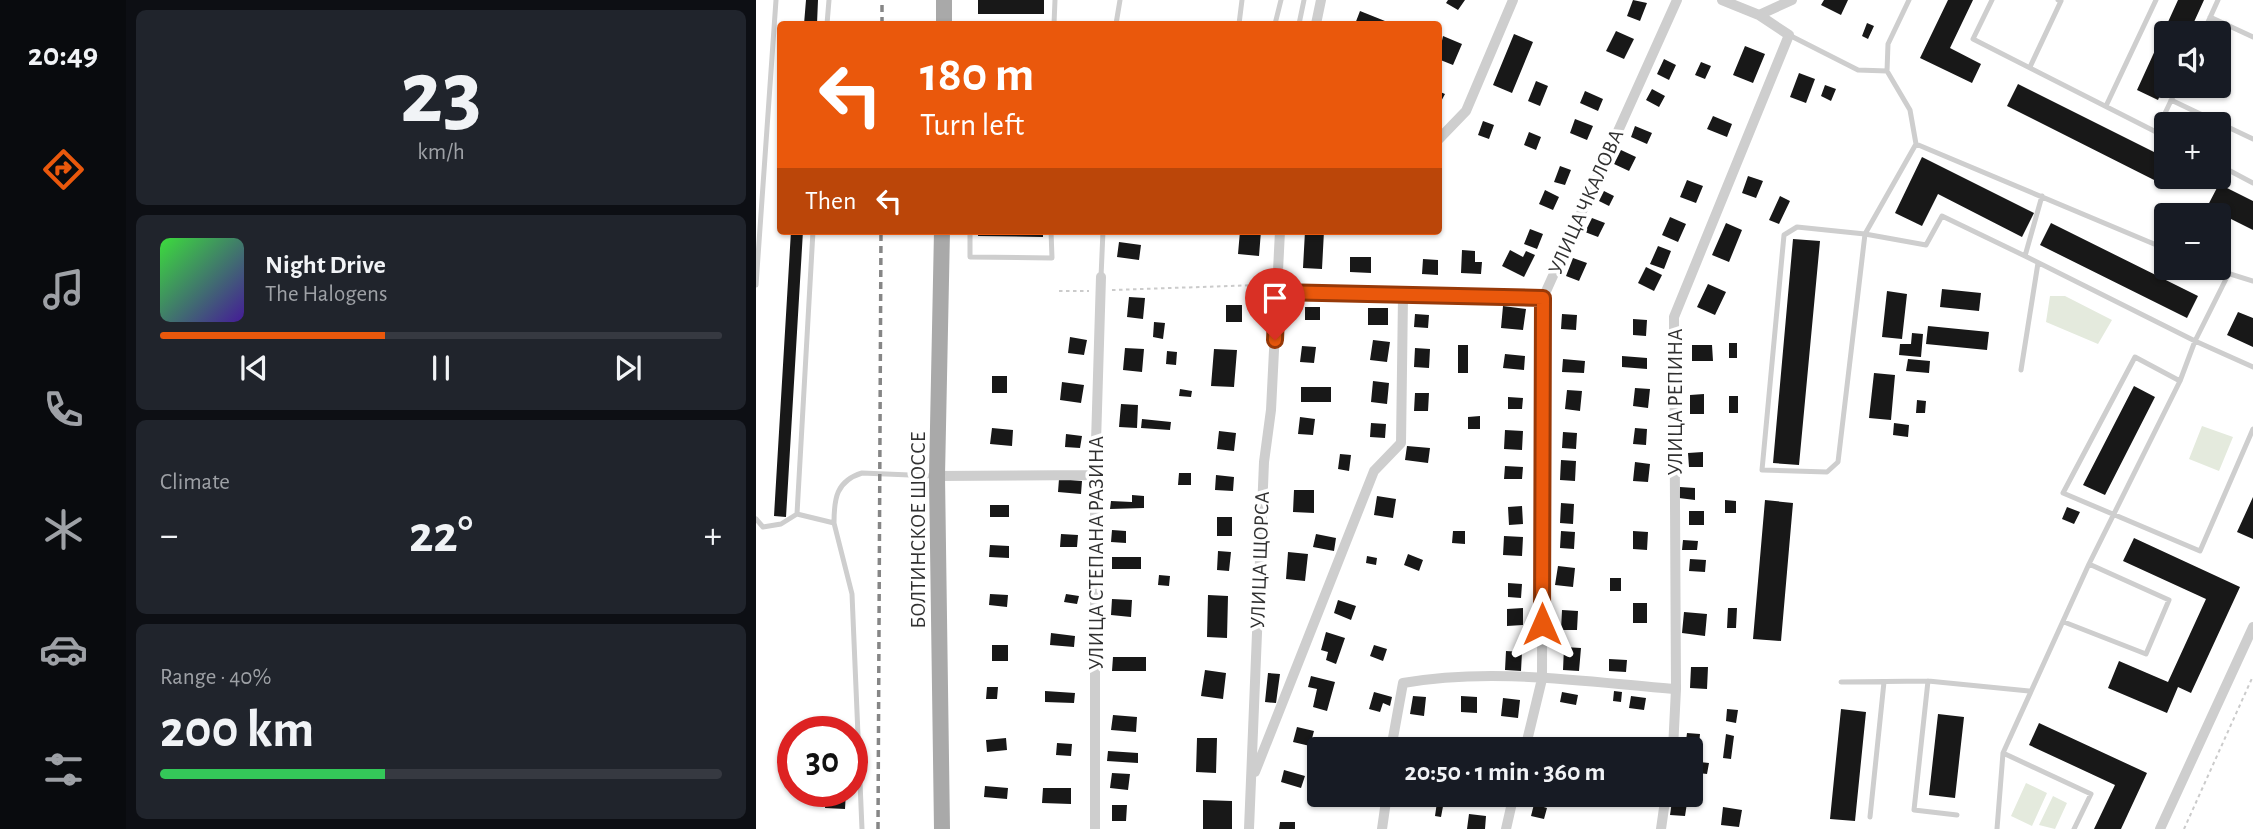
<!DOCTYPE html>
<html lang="en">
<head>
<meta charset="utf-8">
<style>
  body { margin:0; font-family:"Alegreya Sans",sans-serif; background:#20242c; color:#f1f3f6; height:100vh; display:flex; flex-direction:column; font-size:26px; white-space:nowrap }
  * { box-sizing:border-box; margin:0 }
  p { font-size:23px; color:#9ea1a6 }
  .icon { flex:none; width:38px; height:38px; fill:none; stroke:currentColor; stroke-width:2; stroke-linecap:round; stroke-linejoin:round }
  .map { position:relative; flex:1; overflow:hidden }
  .sheet { display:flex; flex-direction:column; gap:10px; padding:10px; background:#0d0f14; width:630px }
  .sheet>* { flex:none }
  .guide { position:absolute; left:21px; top:21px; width:665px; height:214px; border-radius:7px; box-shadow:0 2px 5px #0004; background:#ea580c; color:#fff; overflow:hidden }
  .controls { position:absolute; left:1398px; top:21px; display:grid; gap:14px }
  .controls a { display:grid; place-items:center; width:77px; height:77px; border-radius:7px; background:#171b24; box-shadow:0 2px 5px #0004; font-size:35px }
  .speed { position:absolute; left:21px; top:716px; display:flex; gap:14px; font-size:35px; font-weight:700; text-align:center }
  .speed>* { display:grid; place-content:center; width:91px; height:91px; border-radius:50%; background:#171b24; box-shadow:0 2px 5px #0004; line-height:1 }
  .speed .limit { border:10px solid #d22; background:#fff; color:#111 }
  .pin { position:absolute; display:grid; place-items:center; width:60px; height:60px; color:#fff; margin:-72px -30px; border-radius:50% 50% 50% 0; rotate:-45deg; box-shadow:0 0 7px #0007 }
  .pin .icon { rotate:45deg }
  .me { position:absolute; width:77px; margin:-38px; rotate:0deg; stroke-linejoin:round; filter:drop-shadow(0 0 5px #0008) }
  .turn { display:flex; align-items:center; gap:24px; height:147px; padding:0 28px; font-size:32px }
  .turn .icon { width:91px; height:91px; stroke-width:2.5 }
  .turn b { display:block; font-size:49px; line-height:60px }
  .then { display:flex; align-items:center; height:66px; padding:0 28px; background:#0003; gap:14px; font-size:26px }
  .big { font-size:52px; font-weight:700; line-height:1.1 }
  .sheet .card { flex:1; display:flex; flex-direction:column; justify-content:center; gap:10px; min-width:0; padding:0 24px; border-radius:10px; background:#20242c }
  .sheet .dial { align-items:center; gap:0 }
  .dial b { font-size:91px; line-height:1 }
  .song { display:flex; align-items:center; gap:21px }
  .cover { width:84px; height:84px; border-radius:10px; background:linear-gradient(135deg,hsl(120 70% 55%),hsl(260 70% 35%)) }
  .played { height:7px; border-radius:4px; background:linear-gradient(90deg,#ea580c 40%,#363941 40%) }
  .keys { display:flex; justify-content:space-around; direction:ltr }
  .heat { display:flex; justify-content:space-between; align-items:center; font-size:38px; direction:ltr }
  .charge { height:10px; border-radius:5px; background:linear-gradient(90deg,#34c759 40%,#363941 0) }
  .trip { position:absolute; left:551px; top:737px; width:396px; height:70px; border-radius:7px; background:#171b24; box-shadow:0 2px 5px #0004; font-weight:700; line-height:70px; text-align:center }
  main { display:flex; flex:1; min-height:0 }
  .menu { display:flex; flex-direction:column; width:126px; justify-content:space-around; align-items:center; background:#090b0e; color:#9ea1a6 }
  .menu .icon { width:49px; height:49px }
  .menu .active { color:#ea580c }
  .menu b { font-size:32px; color:#f1f3f6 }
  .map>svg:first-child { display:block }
  .green { fill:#e4eadd }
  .building { fill:#181818 }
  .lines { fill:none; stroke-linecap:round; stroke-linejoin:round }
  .path { stroke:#cbcbcb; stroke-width:2; stroke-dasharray:3.5 3.5; stroke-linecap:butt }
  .lane { stroke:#cecece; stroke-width:5 }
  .street { stroke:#cecece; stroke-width:10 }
  .primary { stroke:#a9a9a9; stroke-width:16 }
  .rail { stroke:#868686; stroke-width:3.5; stroke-dasharray:7 5; stroke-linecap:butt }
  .route-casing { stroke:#983908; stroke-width:18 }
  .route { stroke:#ea580c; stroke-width:12 }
  .labels { text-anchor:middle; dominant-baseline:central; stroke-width:7; stroke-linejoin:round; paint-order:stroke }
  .street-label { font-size:21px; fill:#313131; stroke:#fff }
</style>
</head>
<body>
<main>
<nav class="menu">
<b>20:49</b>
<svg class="icon active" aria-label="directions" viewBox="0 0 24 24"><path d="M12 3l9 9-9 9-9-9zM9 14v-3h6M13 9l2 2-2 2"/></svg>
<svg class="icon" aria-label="music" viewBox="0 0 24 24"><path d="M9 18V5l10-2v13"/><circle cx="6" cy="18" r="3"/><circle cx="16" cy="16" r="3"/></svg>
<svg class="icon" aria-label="phone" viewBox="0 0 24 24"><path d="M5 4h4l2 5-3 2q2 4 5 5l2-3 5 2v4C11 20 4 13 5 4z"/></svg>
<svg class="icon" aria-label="climate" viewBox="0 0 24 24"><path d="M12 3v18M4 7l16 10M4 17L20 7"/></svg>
<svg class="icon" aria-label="car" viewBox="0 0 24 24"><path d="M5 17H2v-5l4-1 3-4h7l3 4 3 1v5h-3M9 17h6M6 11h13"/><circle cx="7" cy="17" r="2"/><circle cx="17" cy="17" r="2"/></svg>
<svg class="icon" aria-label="filters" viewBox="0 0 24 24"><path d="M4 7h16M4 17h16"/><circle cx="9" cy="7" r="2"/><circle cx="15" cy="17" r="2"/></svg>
</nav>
<section class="sheet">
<div class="card dial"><b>23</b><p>km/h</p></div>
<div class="card">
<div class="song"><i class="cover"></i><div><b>Night Drive</b><p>The Halogens</p></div></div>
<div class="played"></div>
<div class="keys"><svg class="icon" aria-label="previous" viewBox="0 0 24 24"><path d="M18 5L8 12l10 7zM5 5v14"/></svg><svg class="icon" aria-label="pause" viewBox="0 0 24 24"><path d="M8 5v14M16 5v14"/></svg><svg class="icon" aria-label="next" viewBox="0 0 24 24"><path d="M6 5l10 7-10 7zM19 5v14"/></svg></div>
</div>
<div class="card"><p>Climate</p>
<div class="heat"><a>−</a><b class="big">22°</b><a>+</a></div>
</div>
<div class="card"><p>Range · 40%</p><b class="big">200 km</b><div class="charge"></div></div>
</section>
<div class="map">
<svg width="1497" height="829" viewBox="0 0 1497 829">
  <rect width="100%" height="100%" fill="#fff"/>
  <!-- green -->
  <path class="green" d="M1294 296H1309L1356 320 1342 344 1290 322Z
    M1446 426 1477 437 1463 471 1433 459Z
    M1270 783 1291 793 1276 826 1255 816Z
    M1297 796 1311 803 1299 829 1283 825Z"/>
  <!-- building -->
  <path class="building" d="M50 0H62L61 24H48Z
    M222 0H288V14H222Z
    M692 0H709L702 10 690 3Z
    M877 0 891 3 884 21 871 16Z
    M1068 0H1092L1085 15 1065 5Z
    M1192 0H1217L1194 48 1225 64 1216 83 1164 58Z
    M1422 0H1448L1433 33H1410V81L1402 100 1381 90Z
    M604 11 629 21 627 24H599Z
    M1111 23 1118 26 1112 39 1106 36Z
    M860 31 878 39 868 59 850 51Z
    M758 34 777 42 756 93 737 85Z
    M687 36 706 44 697 65 682 59Z
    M989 46 1009 54 997 83 977 75Z
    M908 59 920 65 913 80 901 74Z
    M945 62 955 66 949 79 939 75Z
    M1043 73 1059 79 1050 103 1034 97Z
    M780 81 792 86 784 106 772 101Z
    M1262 84 1410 158V177H1417L1412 187 1251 106Z
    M1069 85 1080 89 1075 101 1065 96Z
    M896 89 909 96 903 107 890 100Z
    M682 91 689 94 682 107Z
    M829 91 847 99 842 111 824 103Z
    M957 116 976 124 971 137 951 129Z
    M819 119 837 126 831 140 814 133Z
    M727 121 738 125 733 139 722 135Z
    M879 126 896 133 891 144 875 137Z
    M773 132 785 137 780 150 768 145Z
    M865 150 880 157 873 171 858 164Z
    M1166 157 1278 213 1266 237 1182 194 1166 226 1139 213Z
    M804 166 815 170 809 185 798 182Z
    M992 176 1007 181 1000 198 986 193Z
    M931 180 947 186 940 203 924 197Z
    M1463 184 1497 201V230L1451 207Z
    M789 190 803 197 797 210 783 204Z
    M848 191 858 196 853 206 843 201Z
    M1024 196 1034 201 1023 224 1013 220Z
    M914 217 930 224 922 242 906 235Z
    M836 218 849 223 842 237 829 232Z
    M970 223 986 230 973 262 956 255Z
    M1295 223 1442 296 1431 318 1284 245Z
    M774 229 787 234 781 249 768 244Z
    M35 231H47L30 517 18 516Z
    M222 231H287V237L222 236Z
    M484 231H505L503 256 482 254Z
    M549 231H568L566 269 547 268Z
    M1037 239 1064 241 1043 465 1017 463Z
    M363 242 385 245 383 260 361 257Z
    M902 246 915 251 908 269 894 264Z
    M706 250 719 251V262H726L725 274 705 273Z
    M754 250 767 257 770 251 779 255 768 277 746 266Z
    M594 257H615V273L594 272Z
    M817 258 831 263 823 281 810 276Z
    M667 259 682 260V275L666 274Z
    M890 267 906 275 898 291 882 283Z
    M952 284 970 292 959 315 941 307Z
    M1186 289 1225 293 1223 311 1184 307Z
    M1131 291 1151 294 1146 339 1126 337Z
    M373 297 389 298 387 319 371 317Z
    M470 305H486V322H470Z
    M747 306 770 309 767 330 745 328Z
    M549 307H564V320H549Z
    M612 308H632V325H612Z
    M1482 312 1497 318V347L1471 335Z
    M659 314 673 315 672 328 658 327Z
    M806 314 821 315 820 330 805 329Z
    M877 319 891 320 890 336 877 335Z
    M398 322 409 323 407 339 397 337Z
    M1172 326 1233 332 1231 350 1170 344Z
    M1156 333 1167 334 1165 357 1143 355 1144 344H1155Z
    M314 337 331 340 328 355 312 353Z
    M617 340 634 342 631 362 614 360Z
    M973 343H981V358H973Z
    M702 345H712V373H702Z
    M936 345H956L957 361H936Z
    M546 346 560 347 558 363 544 362Z
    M369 348 388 349 386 372 367 370Z
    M659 348 674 349 673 368 658 367Z
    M458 349 481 350 478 387 455 386Z
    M411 351 421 352 420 365 410 364Z
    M749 354 769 356 768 370 747 368Z
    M866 356 891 358V369L866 367Z
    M807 359 829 361 828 373 806 372Z
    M1152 359 1174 361 1173 373 1150 371Z
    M1118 373 1139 375 1135 420 1113 418Z
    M236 376H251V393H236Z
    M617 381 633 383 631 404 615 402Z
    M306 382 328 385 325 403 304 400Z
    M1378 386 1399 397 1349 495 1327 485Z
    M545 387H575V402H545Z
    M879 388 894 389 892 408 877 406Z
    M424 389 436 391 435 397 423 396Z
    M811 390 826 391 824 411 809 409Z
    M659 393H673L672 411H658Z
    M948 394V414H934V395Z
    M973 396H982V413H973Z
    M752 397 767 398 766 409H752Z
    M1161 400 1170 401 1169 413H1160Z
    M365 404 382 405 381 428 363 427Z
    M724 416V429H712V417Z
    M544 417 559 419 557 435 542 434Z
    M386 419 415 422 414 430 385 428Z
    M615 423 630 424 629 438 614 437Z
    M1138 423 1153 425 1152 437 1137 435Z
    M236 428 257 430 256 446 234 444Z
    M879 428 891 429 890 445 877 444Z
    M749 430 767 431 766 450 748 449Z
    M463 431 480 433 478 451 461 449Z
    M807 432 821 433 820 449 806 448Z
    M310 434 326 436 324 448 309 447Z
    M651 446 674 448 672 463 649 460Z
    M947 452V467H933L932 453Z
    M584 454 595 455 593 471 582 469Z
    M805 460 820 461 819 481 804 480Z
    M879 462 894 464 892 482 877 481Z
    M749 466 767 467 766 479H748Z
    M423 473H435V485H422Z
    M460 475 478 477 477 491 459 490Z
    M303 479 326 481 325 494 302 492Z
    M924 487 939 488V500L923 498Z
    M538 490H558V513L537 512Z
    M376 495 388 496V508L354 509 355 501 376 502Z
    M621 496 640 499 637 518 618 515Z
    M1497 497V539L1481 532Z
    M969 500 980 501V513H969Z
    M1009 500 1037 503 1025 641 997 639Z
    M805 503 818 504 817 524 804 523Z
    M234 505H253V517H234Z
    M766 506 767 524 753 525 752 507Z
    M1311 507 1324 512 1318 524 1306 519Z
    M933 511H948V525H933Z
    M461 517H476V536H461Z
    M356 530 370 531V543L355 542Z
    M697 531H709V544L696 543Z
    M805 531 819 532 818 549 804 548Z
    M877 531 892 532 891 550 877 549Z
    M305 534 322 535 321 547H304Z
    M560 534 580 538 578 551 557 547Z
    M748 536 767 537 766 556 747 555Z
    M1378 538 1484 587 1435 693 1422 687 1411 713 1352 688 1363 661 1412 682 1450 599 1367 561Z
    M927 540 942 541 941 550H926Z
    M234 545 253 546V558L233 557Z
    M462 551 475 552 473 571 461 570Z
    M532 552 552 554 549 581 530 579Z
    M652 554 667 560 663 571 648 565Z
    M611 556 621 558 620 565 610 563Z
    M356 557H385V569H356Z
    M934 559 950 560 949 572 933 571Z
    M802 566 819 568 817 587 799 585Z
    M403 575 414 576 413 586 402 585Z
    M854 578H865V591H854Z
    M752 583 766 584 765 598 752 597Z
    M234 594 252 595 251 607 233 605Z
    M310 594 323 596 321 604 308 602Z
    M452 595 472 596 471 638 451 637Z
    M356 599 376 600 375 617 355 615Z
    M582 600 600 606 595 620 578 613Z
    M877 603H891V623H877Z
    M767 608V625L751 626V609Z
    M972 608H981L980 628H971Z
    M806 610 822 611 821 630H805Z
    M928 612 951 614 949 636 926 633Z
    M570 632 589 638 580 664 570 660 572 652 565 650Z
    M295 633 319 636 318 647 294 645Z
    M236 645H252V661H236Z
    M618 645 631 649 627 661 614 656Z
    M808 647 825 648 823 671 807 670Z
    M750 651 766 652 765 671 749 670Z
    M357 657H390V671H356Z
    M853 659 871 660 870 672 853 671Z
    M935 667H952L951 689 934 688Z
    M449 670 470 673 467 699 445 696Z
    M512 673 524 674 520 703 509 702Z
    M555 676 579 682 571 711 557 707 561 689 552 687Z
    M231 687H242L241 699H230Z
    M289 691 319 693 318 703 289 702Z
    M858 691 866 692 865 702 857 701Z
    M618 692 636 697 634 706 627 703 624 712 613 709Z
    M806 692 822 695 820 705 804 702Z
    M657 696 670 697 668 716 654 714Z
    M705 696 721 697V713L705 712Z
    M875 696 890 698 888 710 873 708Z
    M747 698 764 700 762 718 745 716Z
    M971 709 982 710 980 723 970 721Z
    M1085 709 1110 712 1099 821 1074 819Z
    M1182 714 1208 717 1199 798 1173 795Z
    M357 715 381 717 380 732 355 730Z
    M1283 723 1391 773 1365 829H1338L1359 785 1273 745Z
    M541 727 558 731 554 746 537 742Z
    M931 733 944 734 942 754 929 749Z
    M970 734 978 736 975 759 967 758Z
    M250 738 251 750 231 752 230 740Z
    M441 738H461L460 773 440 772Z
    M651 739 675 741 674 749H650Z
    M880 740 893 743 891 749H878Z
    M301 743 316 744 315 756 300 755Z
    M352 751 382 753V763L351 761Z
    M934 761 953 763 951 774 934 772Z
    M528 770 549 776 545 788 525 782Z
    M356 773 374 774 372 790 354 788Z
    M229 786 252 788 251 799 228 797Z
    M287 788H315V804L286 803Z
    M70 791H90L89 809 69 808Z
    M722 794H740L738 800Z
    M682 795 689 796 685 817 679 816Z
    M447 800 476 801V829H447Z
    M916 801 931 803 929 816 914 815Z
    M778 804 791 808 788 819 775 816Z
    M356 805H371L370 821H356Z
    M967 807 986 810 983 827 965 825Z
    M713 814 730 816 729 829H711Z
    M524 822H539V829H523Z"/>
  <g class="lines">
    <!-- path -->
    <path class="path" d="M356 290 503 285 511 288
      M303 291H333
      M1428 829 1497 676"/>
    <!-- lane -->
    <path class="lane" d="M1236 0 1217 39 1410 137
      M1454 17 1497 37
      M71 24 73 0
      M298 24 299 0
      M360 24 364 0
      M483 24 486 0
      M519 24 525 0
      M543 24 548 0
      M1447 33 1462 0
      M1033 35 1102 70 1131 71 1154 110 1160 144 1410 249
      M1274 67 1305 1 1302 0
      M1131 71 1132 44 1153 0
      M1415 100 1497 139
      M1350 106 1400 0
      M1400 132 1422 86
      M1160 144 1109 234 1041 227 1028 235 1006 470 1071 472 1082 462 1109 234 1170 245 1186 216 1269 256
      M1463 165 1497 183
      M1286 196 1269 256 1439 341 1497 367
      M57 231 41 514 78 523C78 499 80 481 106 473L178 476
      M214 231V257L296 258 295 231
      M1455 268 1497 281
      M345 277 347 231
      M0 285 20 0
      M1265 370 1282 263
      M1424 381 1379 357 1307 493 1444 551 1497 429
      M0 519 7 527 25 524 41 514
      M78 523 96 594 106 829
      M1308 622 1390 654 1413 600 1333 564 1424 381 1439 341 1472 275
      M1172 681 1158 810 1201 815
      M1085 682 1172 681 1273 691
      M1247 753 1335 794 1318 829
      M1114 817 1128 682
      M1241 829 1247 753 1333 564"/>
    <!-- street -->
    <path class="street" d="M1003 15 1036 0
      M560 24 565 0
      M682 140 710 111 757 0
      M521 292 787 298
      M181 476 339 475
      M635 749 647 683C736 667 830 682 920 689
      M769 749 786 679 787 298 921 0
      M917 749 920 689 918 317 1033 35 1003 15 966 0
      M499 772 618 471 645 443 647 296
      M339 829V475L345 277
      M493 829 508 462 515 410 524 231
      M626 829 631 794
      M750 829 758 794
      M905 829 910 794
      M1404 829 1497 627"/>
    <!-- primary -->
    <path class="primary" d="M188 24V0
      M186 829 181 476 186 231"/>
    <!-- rail -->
    <path class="rail" d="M126 24V0
      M122 829 125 231"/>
  </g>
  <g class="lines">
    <defs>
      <path id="route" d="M519 340 521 292 787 298 786 624"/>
    </defs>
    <!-- route casing -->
    <use href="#route" class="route-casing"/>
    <!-- route -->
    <use href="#route" class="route"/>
  </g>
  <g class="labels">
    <!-- street labels -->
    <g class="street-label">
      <text transform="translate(830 202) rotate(-66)">УЛИЦА ЧКАЛОВА</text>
      <text transform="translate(919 402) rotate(-90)">УЛИЦА РЕПИНА</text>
      <text transform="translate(162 530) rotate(-90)">БОЛТИНСКОЕ ШОССЕ</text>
      <text transform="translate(340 553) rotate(-90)">УЛИЦА СТЕПАНА РАЗИНА</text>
      <text transform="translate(504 560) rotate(-88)">УЛИЦА ЩОРСА</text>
    </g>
  </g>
</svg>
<div class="controls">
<a><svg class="icon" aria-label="sound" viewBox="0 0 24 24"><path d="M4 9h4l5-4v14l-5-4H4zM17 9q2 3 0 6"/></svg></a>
<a>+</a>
<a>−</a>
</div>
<div class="speed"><div class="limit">30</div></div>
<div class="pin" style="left:519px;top:340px;background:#d93025"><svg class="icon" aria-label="arrive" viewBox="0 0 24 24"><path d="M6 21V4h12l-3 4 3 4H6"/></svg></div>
<svg class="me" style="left:786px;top:624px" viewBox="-20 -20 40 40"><path d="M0-17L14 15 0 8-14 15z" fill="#ea580c" stroke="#fff" stroke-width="4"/></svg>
<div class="trip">20:50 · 1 min · 360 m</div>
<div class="guide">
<div class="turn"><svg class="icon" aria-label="left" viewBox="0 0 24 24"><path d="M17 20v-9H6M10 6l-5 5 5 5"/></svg><div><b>180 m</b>Turn left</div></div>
<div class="then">Then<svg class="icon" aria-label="left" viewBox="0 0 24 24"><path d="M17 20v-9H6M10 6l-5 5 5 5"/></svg></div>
</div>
</div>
</main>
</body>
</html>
